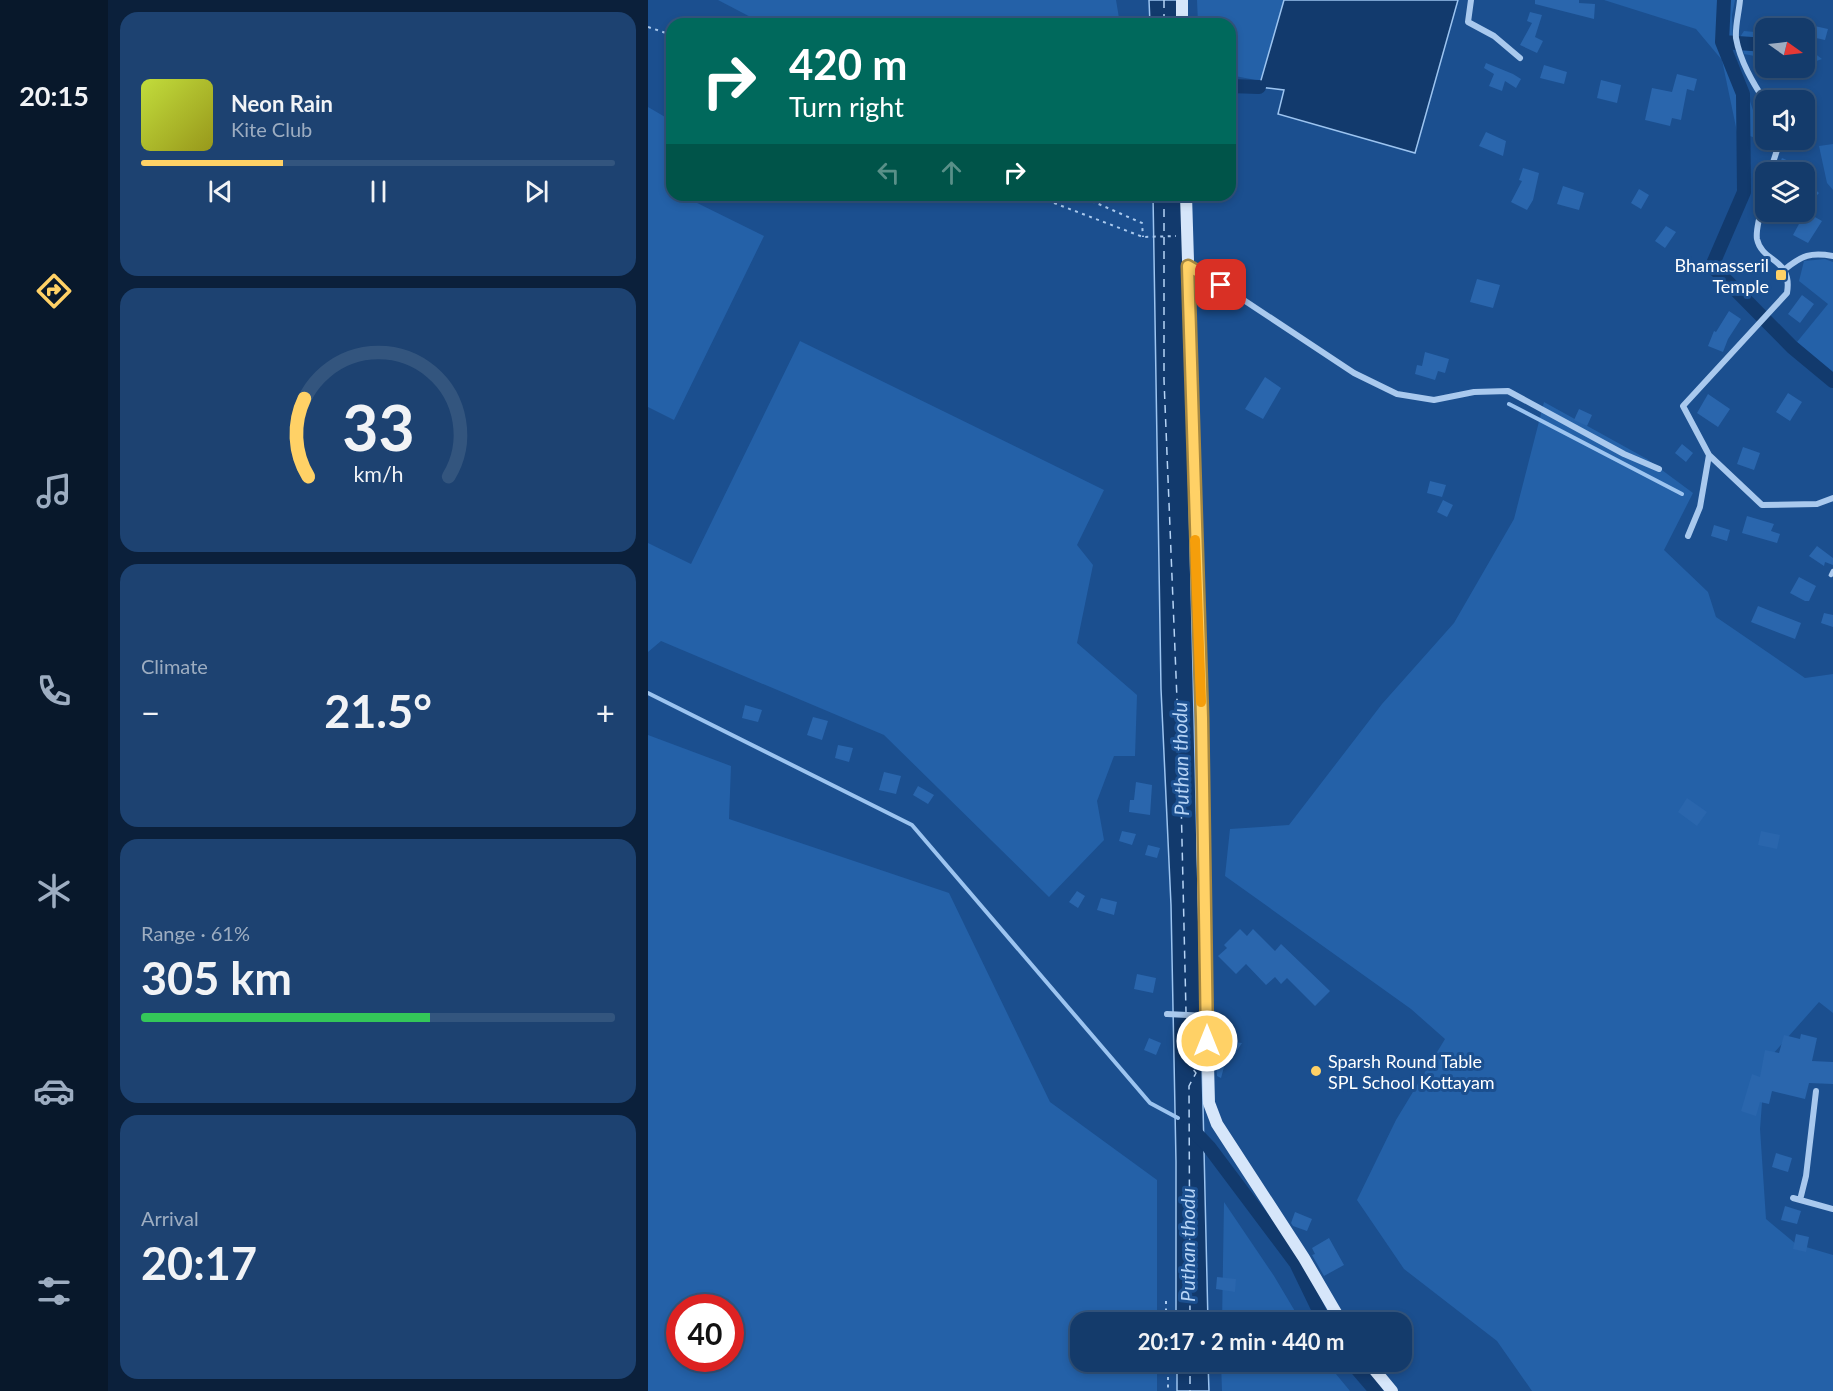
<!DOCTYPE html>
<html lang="en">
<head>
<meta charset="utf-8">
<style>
  body { margin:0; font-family:Lato,sans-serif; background:#1d4271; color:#f1f3f6; height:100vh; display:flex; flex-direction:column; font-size:22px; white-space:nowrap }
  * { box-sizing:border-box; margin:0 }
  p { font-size:20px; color:#9dadc1 }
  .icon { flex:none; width:33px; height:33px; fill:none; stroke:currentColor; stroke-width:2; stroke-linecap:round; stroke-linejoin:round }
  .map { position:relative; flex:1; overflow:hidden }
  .panel { display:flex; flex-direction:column; gap:12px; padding:12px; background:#0b203b; width:540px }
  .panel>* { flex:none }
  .hud { position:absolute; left:18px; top:18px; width:570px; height:183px; border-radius:18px; box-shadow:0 3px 9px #0003,0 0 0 2px #33557e; background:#00695c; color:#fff; overflow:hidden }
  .needle { width:39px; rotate:104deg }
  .buttons { position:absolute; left:1107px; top:18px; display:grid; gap:12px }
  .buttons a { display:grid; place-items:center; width:60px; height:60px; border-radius:12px; background:#143b6b; box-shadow:0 3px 9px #0003,0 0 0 2px #33557e; font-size:30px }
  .speed { position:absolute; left:18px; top:1294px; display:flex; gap:12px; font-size:30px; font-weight:700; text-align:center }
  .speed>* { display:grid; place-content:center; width:78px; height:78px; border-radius:50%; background:#143b6b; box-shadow:0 3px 9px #0003,0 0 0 2px #33557e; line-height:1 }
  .speed .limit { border:9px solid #d22; background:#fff; color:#111 }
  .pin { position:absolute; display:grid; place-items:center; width:51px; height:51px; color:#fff; margin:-26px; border-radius:12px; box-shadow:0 3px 9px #0006 }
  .me { position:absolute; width:66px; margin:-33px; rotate:0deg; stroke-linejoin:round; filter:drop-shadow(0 0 4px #0008) }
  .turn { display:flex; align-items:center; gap:21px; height:126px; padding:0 24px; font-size:27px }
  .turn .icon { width:78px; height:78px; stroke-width:2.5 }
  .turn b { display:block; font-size:42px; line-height:51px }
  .lanes { display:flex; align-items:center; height:57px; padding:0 24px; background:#0003; justify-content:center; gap:30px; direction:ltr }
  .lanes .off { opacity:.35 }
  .big { font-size:45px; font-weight:700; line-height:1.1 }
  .panel .tile { flex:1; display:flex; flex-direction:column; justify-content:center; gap:9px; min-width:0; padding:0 21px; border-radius:18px; background:#1d4271 }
  .panel .dial { align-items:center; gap:0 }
  .dial svg { height:156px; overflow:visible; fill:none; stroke:#33557e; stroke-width:7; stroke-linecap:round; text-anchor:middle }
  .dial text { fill:#f1f3f6; stroke:none }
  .song { display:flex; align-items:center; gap:18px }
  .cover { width:72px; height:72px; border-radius:9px; background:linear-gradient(135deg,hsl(70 70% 55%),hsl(60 70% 35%)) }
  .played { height:6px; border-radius:3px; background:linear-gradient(90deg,#ffd166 30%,#33557e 30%) }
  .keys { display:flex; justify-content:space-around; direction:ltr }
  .heat { display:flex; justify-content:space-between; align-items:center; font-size:33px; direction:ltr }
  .charge { height:9px; border-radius:4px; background:linear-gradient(90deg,#34c759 61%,#33557e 0) }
  .trip { position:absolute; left:422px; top:1312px; width:342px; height:60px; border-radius:18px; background:#143b6b; box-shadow:0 3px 9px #0003,0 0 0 2px #33557e; font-weight:700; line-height:60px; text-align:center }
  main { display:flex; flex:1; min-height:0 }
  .dock { display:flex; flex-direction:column; width:108px; justify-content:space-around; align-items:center; background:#08182b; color:#9dadc1 }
  .dock .icon { width:42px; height:42px }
  .dock .active { color:#ffd166 }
  .dock b { font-size:27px; color:#f1f3f6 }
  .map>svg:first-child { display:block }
  .green { fill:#2461a8; fill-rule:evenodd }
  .water { fill:#123a6d; stroke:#9cc4f0; stroke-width:1.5 }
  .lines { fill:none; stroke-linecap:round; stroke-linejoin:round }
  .stream { stroke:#9cc4f0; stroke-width:4 }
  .canal { stroke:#123a6d; stroke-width:14 }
  .ferry { stroke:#b5d3f5; stroke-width:1.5; stroke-dasharray:8 6; stroke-linecap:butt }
  .building { fill:#2a66ad }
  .path { stroke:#a9c9ee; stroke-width:2; stroke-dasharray:3 4.5; stroke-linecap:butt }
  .lane { stroke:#a9c9ee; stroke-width:4.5 }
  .street { stroke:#a9c9ee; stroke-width:6 }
  .secondary { stroke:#d6e6fa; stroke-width:12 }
  .route-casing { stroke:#a68842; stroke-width:15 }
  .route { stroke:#ffd166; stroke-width:10 }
  .slow { stroke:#f59e0b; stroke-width:10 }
  .poi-dot { fill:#ffd166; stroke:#1b4f8f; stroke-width:2 }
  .labels { text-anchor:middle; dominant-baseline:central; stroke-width:6; stroke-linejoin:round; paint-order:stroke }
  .poi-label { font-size:18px; fill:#fff; stroke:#1b4f8f; text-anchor:end }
  .water-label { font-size:20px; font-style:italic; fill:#b5d3f5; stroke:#1b4f8f }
</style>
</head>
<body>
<main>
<nav class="dock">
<b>20:15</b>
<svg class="icon active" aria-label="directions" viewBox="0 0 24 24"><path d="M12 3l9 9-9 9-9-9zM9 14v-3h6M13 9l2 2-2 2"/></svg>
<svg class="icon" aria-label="music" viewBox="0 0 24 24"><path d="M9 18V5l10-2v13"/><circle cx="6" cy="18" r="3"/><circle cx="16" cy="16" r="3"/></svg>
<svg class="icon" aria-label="phone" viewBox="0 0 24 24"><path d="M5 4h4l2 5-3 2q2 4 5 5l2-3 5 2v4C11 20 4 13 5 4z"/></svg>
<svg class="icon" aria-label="climate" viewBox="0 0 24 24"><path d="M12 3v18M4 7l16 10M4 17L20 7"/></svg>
<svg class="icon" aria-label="car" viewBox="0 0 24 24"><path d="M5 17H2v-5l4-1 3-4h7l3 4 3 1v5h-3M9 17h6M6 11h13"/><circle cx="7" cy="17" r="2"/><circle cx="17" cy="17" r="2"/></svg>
<svg class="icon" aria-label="filters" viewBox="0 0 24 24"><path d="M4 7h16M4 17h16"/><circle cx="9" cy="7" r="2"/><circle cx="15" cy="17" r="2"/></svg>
</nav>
<section class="panel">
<div class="tile">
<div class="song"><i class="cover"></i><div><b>Neon Rain</b><p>Kite Club</p></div></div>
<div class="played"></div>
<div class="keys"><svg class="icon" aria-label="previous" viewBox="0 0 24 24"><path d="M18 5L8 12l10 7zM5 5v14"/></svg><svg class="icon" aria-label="pause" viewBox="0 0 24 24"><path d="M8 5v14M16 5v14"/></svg><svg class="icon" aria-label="next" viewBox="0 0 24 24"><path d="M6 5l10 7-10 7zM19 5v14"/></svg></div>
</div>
<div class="tile dial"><svg viewBox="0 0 100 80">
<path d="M14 69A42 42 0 1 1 86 69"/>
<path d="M14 69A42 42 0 0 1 12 29" stroke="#ffd166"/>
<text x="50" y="56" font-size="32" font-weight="700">33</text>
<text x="50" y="72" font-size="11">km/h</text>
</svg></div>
<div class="tile"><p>Climate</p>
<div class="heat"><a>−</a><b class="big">21.5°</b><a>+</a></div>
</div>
<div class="tile"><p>Range · 61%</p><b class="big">305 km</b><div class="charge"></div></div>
<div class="tile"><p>Arrival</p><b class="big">20:17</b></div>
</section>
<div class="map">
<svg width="1185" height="1391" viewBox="0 0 1185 1391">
  <rect width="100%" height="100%" fill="#1b4f8f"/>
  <!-- green -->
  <path class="green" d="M70 0H468L472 24H116Z
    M549 0H707L678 94 582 75V24H550Z
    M956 0H1087L1084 15 1085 51 1105 110 1111 139 1089 132 1074 60 1048 29Z
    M1096 31 1117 33V58L1096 54 1092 37Z
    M1156 46H1157L1174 59 1157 65Z
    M0 107 24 121V195H37V197L116 236 26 420 0 407Z
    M1185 144V190L1179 183 1171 146Z
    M1177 259 1185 262V372L1149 342 1180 304 1151 281 1156 261Z
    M152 341 456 490 429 545 445 565 429 643 489 695 487 756H466L449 801 456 840 401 897 236 735 13 641 0 652V543L43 564Z
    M896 402 999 459 1045 493 1016 550 1060 592 1068 617 1157 678 1185 674V1013L1171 1002 1117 1063 1112 1129 1118 1219 1148 1244 1185 1255V1391H884L849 1341 756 1269 709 1200 748 1120 797 1039 763 1009 577 876 582 829 641 825 734 704 806 623 866 519Z
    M0 735 83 766 81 819 301 893 402 1102 509 1180V1323H432V1362H509V1391H0ZM32 1308H82V1359H32Z
    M576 1202 626 1276 654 1323H574Z
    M573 1362H678L702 1391H574Z"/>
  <!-- water -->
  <path class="water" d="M501 0H531V24H502Z
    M636 0H810L767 153 630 114 636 90 611 87Z
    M505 195H534L560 1323H528V1162L523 905 513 689Z
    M529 1362H560L561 1391H529Z"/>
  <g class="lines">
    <!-- stream -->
    <path class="stream" d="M861 404 1034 494
      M0 693 264 825 502 1103 530 1118"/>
    <!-- canal -->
    <path class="canal" d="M1076 0 1074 42 1095 94 1096 192 1064 266 1144 347 1185 381
      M1075 42 1118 45
      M582 86 611 87
      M542 1127 561 1147 648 1263 677 1323
      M703 1362 728 1391"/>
    <!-- ferry -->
    <path class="ferry" d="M516 0V24
      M516 195V380L533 798 538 1012
      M539 1016 540 1063 548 1073 541 1086 542 1323
      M542 1362V1391"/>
  </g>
  <!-- building -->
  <path class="building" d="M887 0H931V3L947 4 946 19 887 4Z
    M882 12 894 15 887 37 895 41 889 53 872 45 884 23 879 21Z
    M1162 25 1180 29 1177 40 1159 36Z
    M838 63 865 74 873 79 868 88 857 81 854 91 841 86 846 74 836 68Z
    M896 65 919 72 916 84 892 78Z
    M1029 74 1049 79 1046 91 1039 89 1033 120 1024 118 1022 126 997 120 1004 88 1024 92Z
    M953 80 973 85 969 103 949 98Z
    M838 132 858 141 855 156 831 146Z
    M1134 158 1143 162 1139 172H1128Z
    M875 168 891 173 885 200 879 210 863 202 874 181 871 180Z
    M1156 180 1171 193 1156 209Z
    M915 186 936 193 931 210 909 204Z
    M991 189 1001 195 993 209 983 203Z
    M1134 212H1158L1174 221 1160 243 1145 235 1152 222Z
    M1018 226 1028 232 1017 248 1007 241Z
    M829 279 852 285 845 308 822 302Z
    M1154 295 1166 304 1152 323 1140 314Z
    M1081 311 1093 319 1080 339 1075 352 1060 346 1066 331 1068 332Z
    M777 352 801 359 797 373 790 371 787 380 767 374 769 365 774 366Z
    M617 377 633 388 615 419 597 409Z
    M1140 393 1154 402 1142 421 1128 412Z
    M1060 394 1082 409 1070 427 1049 413Z
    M931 409 944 415 939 426 926 420Z
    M1034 444 1045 453 1038 462 1027 453Z
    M1095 447 1112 453 1106 470 1089 464Z
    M782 481 798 485 794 497 779 493Z
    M795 500 805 505 799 517 789 512Z
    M1099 516 1126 524 1123 531 1132 534 1129 543 1094 533Z
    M1066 525 1082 530 1079 541 1063 536Z
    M1169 546 1185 558V565L1177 562 1176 566 1161 556Z
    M1151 577 1168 586 1161 601H1157L1142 593Z
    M1110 606 1153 623 1147 639 1103 622Z
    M1176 613 1185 615V627L1173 623Z
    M97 705 114 710 110 722 94 718Z
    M165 717 180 721 174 740 159 735Z
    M190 745 205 748 201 762 187 758Z
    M236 772 253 776 248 794 231 790Z
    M488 782 504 785 502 815 481 812 482 800H486Z
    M270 786 286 795 280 804 265 795Z
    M1039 798 1059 812 1049 826 1030 812Z
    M474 831 488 834 484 845 471 841Z
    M1113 831 1132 835 1129 849 1110 845Z
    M500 845 512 848 509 858 497 855Z
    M429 891 437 896 430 908 421 902Z
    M453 898 469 902 466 915 449 910Z
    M592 929 599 936 605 929 627 951 633 944 682 991 667 1006 639 978 633 984 627 977 618 985 598 964 588 974 570 956 579 948 576 945Z
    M489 974 508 978 505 993 486 989Z
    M1153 1034 1169 1038 1164 1061 1185 1062V1084L1161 1083 1157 1099 1124 1091 1121 1104 1112 1102 1108 1116 1093 1111 1104 1074 1112 1077 1117 1050 1131 1053 1136 1035 1152 1039Z
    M501 1038 513 1043 508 1055 496 1050Z
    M569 1040 594 1043 582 1061 572 1063Z
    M568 1065 576 1067 573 1078 569 1076Z
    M1128 1153 1144 1158 1140 1172 1124 1167Z
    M1137 1206 1153 1211 1149 1224 1133 1220Z
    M647 1212 664 1219 659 1231 645 1226 643 1223Z
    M1148 1234 1161 1237 1158 1252 1145 1249Z
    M681 1238 696 1265 676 1276 664 1255 667 1254 664 1248Z
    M569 1277 588 1279 587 1292 568 1289Z"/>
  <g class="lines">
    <!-- path -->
    <path class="path" d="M0 27 24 35
      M385 195 495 237 528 236
      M430 195 494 223 495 237
      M518 1301V1323
      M520 1362V1391"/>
    <!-- lane -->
    <path class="lane" d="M1183 575 1185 571"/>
    <!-- street -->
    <path class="street" d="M823 0 820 22 846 36 872 58
      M1092 0C1091 12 1087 26 1088 38 1092 61 1105 83 1118 103
      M1122 172 1130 147 1129 140
      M1118 193C1115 204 1107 228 1109 239 1114 263 1145 258 1139 293L1035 406 1061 455 1114 505 1169 504 1185 498
      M540 267 573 285 706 373 749 394 786 400 826 392 860 391 976 454 1011 469
      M1136 270C1154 255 1163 252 1185 256
      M1040 536 1052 507 1061 455
      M519 1014 559 1016
      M1145 1198 1185 1209
      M1152 1200 1158 1176 1168 1091"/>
    <!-- secondary -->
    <path class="secondary" d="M534 0V24
      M538 195 554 718V830L561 1103 569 1124 656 1258 694 1323
      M720 1362 744 1391"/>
  </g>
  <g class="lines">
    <defs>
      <path id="route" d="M559 1041 554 718 540 266 573 285"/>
    </defs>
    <!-- route casing -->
    <use href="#route" class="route-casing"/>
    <!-- route -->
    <use href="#route" class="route"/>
    <!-- slow -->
    <path class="slow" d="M547 540 553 702"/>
  </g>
  <!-- markers -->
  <g class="poi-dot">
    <rect x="1127" y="269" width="12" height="12" rx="3"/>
    <circle cx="668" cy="1071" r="6"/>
  </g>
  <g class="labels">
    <!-- poi labels -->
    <g class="poi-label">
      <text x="1121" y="265">Bhamasseril<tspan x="1121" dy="21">Temple</tspan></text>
      <text x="680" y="1061" text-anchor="start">Sparsh Round Table<tspan x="680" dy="21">SPL School Kottayam</tspan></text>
    </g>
    <!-- water labels -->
    <g class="water-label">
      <text transform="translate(532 759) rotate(-91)">Puthan thodu</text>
      <text transform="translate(539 1245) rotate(-90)">Puthan thodu</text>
    </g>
  </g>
</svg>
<div class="buttons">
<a><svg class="needle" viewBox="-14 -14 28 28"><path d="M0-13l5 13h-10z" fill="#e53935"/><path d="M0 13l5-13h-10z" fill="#9dadc1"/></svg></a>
<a><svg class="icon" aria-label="sound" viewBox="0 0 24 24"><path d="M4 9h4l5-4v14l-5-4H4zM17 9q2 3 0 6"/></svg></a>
<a><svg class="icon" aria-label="layers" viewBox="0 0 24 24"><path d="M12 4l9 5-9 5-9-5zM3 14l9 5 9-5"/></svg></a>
</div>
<div class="speed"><div class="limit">40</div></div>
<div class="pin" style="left:573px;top:285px;background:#d93025"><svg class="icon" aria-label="arrive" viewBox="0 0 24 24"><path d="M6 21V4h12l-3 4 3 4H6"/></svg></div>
<svg class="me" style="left:559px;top:1041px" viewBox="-20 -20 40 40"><circle r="17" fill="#ffd166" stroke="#fff" stroke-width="3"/><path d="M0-11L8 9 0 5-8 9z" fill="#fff"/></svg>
<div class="trip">20:17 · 2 min · 440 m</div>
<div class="hud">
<div class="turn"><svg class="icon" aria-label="right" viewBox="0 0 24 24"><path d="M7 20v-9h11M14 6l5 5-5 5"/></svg><div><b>420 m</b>Turn right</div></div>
<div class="lanes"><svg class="icon off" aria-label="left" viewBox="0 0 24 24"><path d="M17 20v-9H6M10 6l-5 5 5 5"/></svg><svg class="icon off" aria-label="ahead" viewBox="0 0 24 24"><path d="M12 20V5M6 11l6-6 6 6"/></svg><svg class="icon" aria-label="right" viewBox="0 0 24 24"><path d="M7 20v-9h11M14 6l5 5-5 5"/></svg></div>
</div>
</div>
</main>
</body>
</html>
